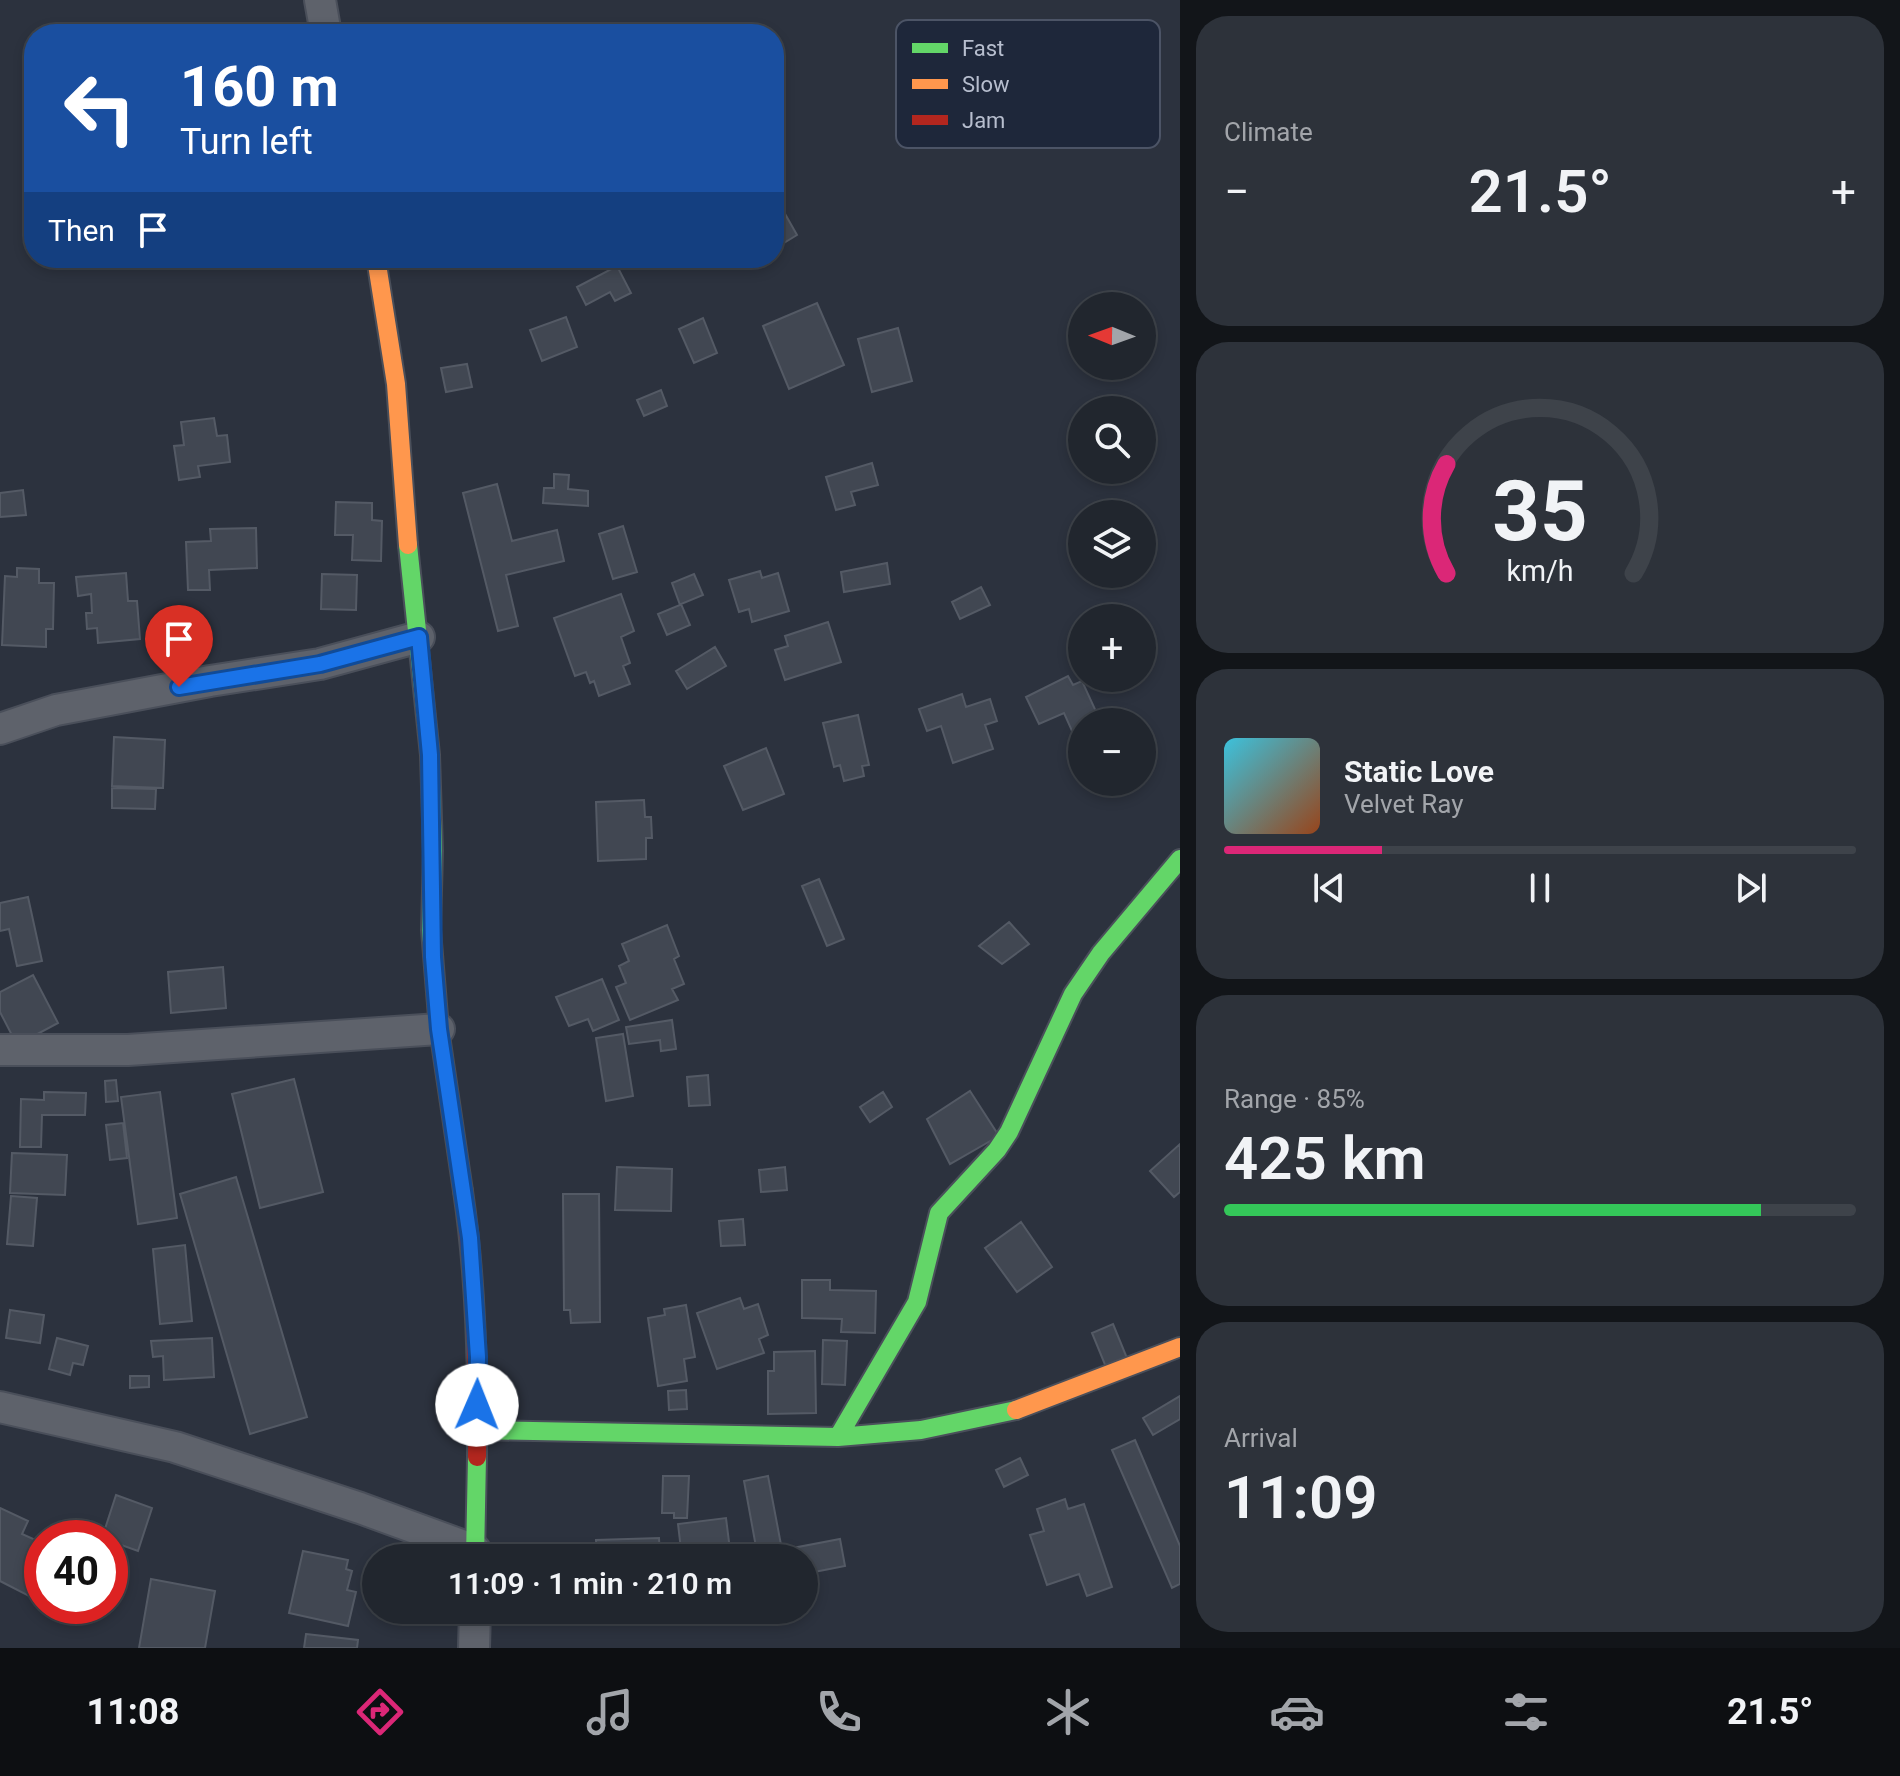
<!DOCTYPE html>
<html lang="en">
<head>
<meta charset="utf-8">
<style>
  body { margin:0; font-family:Roboto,sans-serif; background:#2d323a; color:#f1f3f6; height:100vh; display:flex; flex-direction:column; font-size:30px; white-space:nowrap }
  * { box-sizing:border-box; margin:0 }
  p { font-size:26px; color:#a2a5aa }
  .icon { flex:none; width:44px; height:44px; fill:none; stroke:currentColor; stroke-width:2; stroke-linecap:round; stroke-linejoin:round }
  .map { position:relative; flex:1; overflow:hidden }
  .details { display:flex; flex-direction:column; gap:16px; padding:16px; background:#121519; width:720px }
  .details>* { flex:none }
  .banner { position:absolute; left:24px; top:24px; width:760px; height:244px; border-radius:32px; box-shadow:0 4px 12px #0003,0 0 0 2px #3e434a; background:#1a4fa0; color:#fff; overflow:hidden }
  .needle { width:52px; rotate:271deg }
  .controls { position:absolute; left:1068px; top:292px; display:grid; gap:16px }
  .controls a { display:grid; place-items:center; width:88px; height:88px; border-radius:50%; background:#21262e; box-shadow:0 4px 12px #0003,0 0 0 2px #3e434a; font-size:40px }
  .speed { position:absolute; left:24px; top:1520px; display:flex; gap:16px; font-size:40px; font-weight:700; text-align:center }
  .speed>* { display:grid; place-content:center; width:104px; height:104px; border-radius:50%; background:#21262e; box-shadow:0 4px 12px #0003,0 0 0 2px #3e434a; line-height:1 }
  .speed .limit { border:12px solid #d22; background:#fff; color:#111 }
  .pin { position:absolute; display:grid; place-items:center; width:68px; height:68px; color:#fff; margin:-82px -34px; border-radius:50% 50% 50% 0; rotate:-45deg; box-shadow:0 0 8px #0007 }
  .pin .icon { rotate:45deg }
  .me { position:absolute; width:88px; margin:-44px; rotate:1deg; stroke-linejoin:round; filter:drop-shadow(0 0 6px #0008) }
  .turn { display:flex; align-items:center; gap:28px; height:168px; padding:0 24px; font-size:36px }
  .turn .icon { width:104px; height:104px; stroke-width:2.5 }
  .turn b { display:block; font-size:56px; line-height:68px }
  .then { display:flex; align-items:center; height:76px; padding:0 24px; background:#0003; gap:16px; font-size:30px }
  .big { font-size:60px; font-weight:600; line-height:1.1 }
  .details .card { flex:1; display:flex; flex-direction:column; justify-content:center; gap:12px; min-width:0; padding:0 28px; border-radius:32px; background:#2d323a }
  .details .dial { align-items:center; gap:0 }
  .dial svg { height:208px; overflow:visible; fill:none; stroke:#3e434a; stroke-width:7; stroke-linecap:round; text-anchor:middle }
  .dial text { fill:#f1f3f6; stroke:none }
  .song { display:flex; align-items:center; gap:24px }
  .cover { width:96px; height:96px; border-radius:12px; background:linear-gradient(135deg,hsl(190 70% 55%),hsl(20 70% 35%)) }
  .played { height:8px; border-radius:4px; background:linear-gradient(90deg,#db2777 25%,#3e434a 25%) }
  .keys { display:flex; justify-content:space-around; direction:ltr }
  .heat { display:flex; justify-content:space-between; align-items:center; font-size:44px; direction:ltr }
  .charge { height:12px; border-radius:6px; background:linear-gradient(90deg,#34c759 85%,#3e434a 0) }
  .trip { position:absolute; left:362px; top:1544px; width:456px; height:80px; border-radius:40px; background:#21262e; box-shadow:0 4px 12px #0003,0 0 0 2px #3e434a; font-weight:600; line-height:80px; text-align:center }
  .tabs { display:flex; height:128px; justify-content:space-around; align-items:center; background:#0d0f12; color:#a2a5aa }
  .tabs .icon { width:56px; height:56px }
  .tabs .active { color:#db2777 }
  .tabs b { font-size:36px; color:#f1f3f6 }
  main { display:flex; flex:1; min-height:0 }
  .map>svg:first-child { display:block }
  .building { fill:#414752; stroke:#545a65; stroke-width:2 }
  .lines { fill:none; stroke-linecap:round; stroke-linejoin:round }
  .street-casing { stroke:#4a4f5a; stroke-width:34 }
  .fast-casing { stroke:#4a4f5a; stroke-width:22 }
  .slow-casing { stroke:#4a4f5a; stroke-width:22 }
  .jam-casing { stroke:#4a4f5a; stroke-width:22 }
  .street { stroke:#5e626b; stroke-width:30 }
  .fast { stroke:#63d668; stroke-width:18 }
  .slow { stroke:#ff974d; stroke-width:18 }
  .jam { stroke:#b3261e; stroke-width:18 }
  .route-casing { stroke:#114b97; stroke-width:20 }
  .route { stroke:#1a73e8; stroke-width:14 }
  .key { fill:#1e273a; stroke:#4c5466; stroke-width:2 }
  .key-label { font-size:22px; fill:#b7bece }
</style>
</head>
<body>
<main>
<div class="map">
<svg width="1180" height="1648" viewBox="0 0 1180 1648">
  <rect width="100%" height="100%" fill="#2c323e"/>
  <!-- building -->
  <path class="building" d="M784 212 797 235 774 249V217Z
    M617 266 631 293 615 301 610 292 586 305 577 287Z
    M817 303 844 365 789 389 763 326Z
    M566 317 577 347 542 361 530 330Z
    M703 318 717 353 694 363 679 329Z
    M898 328 912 381 872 392 858 339Z
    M467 364 472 387 446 392 441 368Z
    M661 390 667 406 644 416 637 400Z
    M214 418 217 436 227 435 230 462 198 466 200 477 179 480 174 446 184 445 181 422Z
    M872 463 878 485 851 492 855 505 836 510 826 477Z
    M554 474 569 475 568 489 588 491V506L543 503 544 488H554Z
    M497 484 512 541 557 530 564 561 506 575 518 626 498 631 463 493Z
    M23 490 26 515 0 517V493Z
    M336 502 372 503V520L382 521 381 561 352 560 353 535H335Z
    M623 526 637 572 613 579 599 534Z
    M256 528 257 568 209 570 210 590H188L186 542 211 541 210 529Z
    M887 563 890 584 844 592 841 572Z
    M17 568 39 569V583H54L53 629H46V647L2 645 5 576 17 577Z
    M760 571 762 578 778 573 789 611 752 622 749 609 739 612 729 580Z
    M126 573 128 601H137L140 639 98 643 97 628 87 629 86 613H92L91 594 78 596 76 577Z
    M322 574 357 575 356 610 321 609Z
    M694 574 703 595 681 604 690 625 667 635 658 614 680 605 672 583Z
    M981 587 990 605 960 619 952 602Z
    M621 594 634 631 621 637 630 663 623 666 630 684 599 696 594 681 590 683 586 672 575 676 554 618Z
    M828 622 841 662 785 680 775 650 788 646 785 636Z
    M715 647 726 666 687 689 676 671Z
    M1068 676 1073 685 1082 681 1099 718 1082 722V726L1072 731 1064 713 1039 724 1026 697Z
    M962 694 966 707 990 699 997 721 985 725 993 749 953 763 941 726 927 731 919 709Z
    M858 715 869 765 862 766 864 776 844 781 840 765 834 767 823 723Z
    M114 737 165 740 163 788 112 786Z
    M766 748 784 794 743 810 724 766Z
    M112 788 156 789 155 809 112 808Z
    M644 800 645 817H651L652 838H646V859L598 861 596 802Z
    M819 879 844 939 827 946 802 886Z
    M28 897 42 961 17 966 9 929 0 931V903Z
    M1009 922 1029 944 1002 964 979 946Z
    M667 925 679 956 674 959 684 984 672 989 678 1000 630 1020 616 987 626 983 619 966 629 961 622 944Z
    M223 967 226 1008 171 1013 168 972Z
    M33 975 58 1023 17 1045 0 1012V992Z
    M602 979 619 1020 593 1031 588 1019 569 1026 556 997Z
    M672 1020 676 1049 661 1051 660 1040 629 1044 626 1027Z
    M623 1034 633 1096 606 1101 596 1038Z
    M708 1075 710 1105 689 1106 687 1077Z
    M294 1079 323 1192 260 1208 232 1094Z
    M116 1080 118 1101 106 1102 105 1081Z
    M970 1091 999 1136 950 1164 927 1119Z
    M44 1092 86 1093 85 1115H42L41 1147H20L21 1099 44 1100Z
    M160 1092 177 1218 138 1224 121 1097Z
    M883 1092 892 1107 870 1122 860 1107Z
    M123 1123 127 1158 110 1160 106 1125Z
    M1180 1144V1192L1174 1197 1150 1171Z
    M12 1153 67 1155 65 1195 10 1193Z
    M617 1167 672 1169 671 1211 615 1210Z
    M785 1167 787 1190 761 1192 759 1170Z
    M236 1177 307 1417 250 1434 180 1194Z
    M563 1194H599L600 1322 571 1323 570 1310H564Z
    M11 1196 37 1198 33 1246 7 1244Z
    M743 1219 745 1245 721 1246 719 1221Z
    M1021 1222 1052 1267 1017 1292 985 1248Z
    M185 1245 192 1321 160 1324 153 1249Z
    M802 1280H830V1290L876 1291 875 1333 841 1332 842 1319 802 1318Z
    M740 1298 744 1309 758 1304 768 1335 759 1339 764 1353 717 1369 697 1313Z
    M686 1305 695 1357 684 1359 687 1381 658 1386 648 1318 665 1315 664 1309Z
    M10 1310 44 1315 40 1343 6 1338Z
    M1113 1324 1129 1363 1108 1372 1092 1333Z
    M57 1338 88 1346 83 1365 73 1363 70 1375 49 1369Z
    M212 1338 214 1377 164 1380 163 1356 153 1357 151 1341Z
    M823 1340 847 1341 845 1385 822 1384Z
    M815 1351 816 1413 768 1414V1371H774V1352Z
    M130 1376H149V1387L130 1388Z
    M686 1390 687 1409 669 1410 668 1391Z
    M1180 1396V1419L1153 1435 1143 1418Z
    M1135 1440 1180 1546V1584L1172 1588 1112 1450Z
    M1020 1458 1028 1475 1004 1487 996 1470Z
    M663 1476H689L687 1518H674V1513H662Z
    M768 1476 782 1550 840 1539 845 1566 804 1574V1558H758L744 1481Z
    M116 1495 152 1508 138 1551 110 1541V1538H102Z
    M1065 1499 1068 1509 1084 1504 1112 1587 1087 1596 1079 1574 1047 1585 1030 1535 1044 1531 1037 1509Z
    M0 1508 28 1521 22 1534 40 1542 37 1550 42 1552V1568L29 1596 0 1581Z
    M726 1518 731 1558H682L678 1524Z
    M659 1538 660 1558H597L596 1540Z
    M303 1551 348 1560 346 1569 352 1571 347 1590 356 1592 348 1626 289 1613Z
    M151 1579 215 1591 205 1648H139Z
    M306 1634 358 1640 357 1648H304Z"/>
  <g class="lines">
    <defs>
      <path id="street" d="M320 0 326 34
        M0 729 56 710 210 681 320 664 419 637
        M0 1050H128L439 1029
        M0 1407 175 1447 360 1508 475 1550
        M474 1648 475 1610"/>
      <path id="fast" d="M408 545 430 755 433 851 431 930 439 1029 463 1191
        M477 1430 838 1437 921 1430 1016 1410
        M838 1437 917 1302 939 1213 997 1150 1009 1132 1073 994 1101 953 1180 859
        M475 1558 477 1457"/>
      <path id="slow" d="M376 258 396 384 408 545
        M1016 1410 1180 1347"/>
      <path id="jam" d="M463 1191C476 1279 478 1368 477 1457"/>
    </defs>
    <!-- street casing -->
    <use href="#street" class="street-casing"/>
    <!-- fast casing -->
    <use href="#fast" class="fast-casing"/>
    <!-- slow casing -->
    <use href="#slow" class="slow-casing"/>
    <!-- jam casing -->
    <use href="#jam" class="jam-casing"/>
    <!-- street -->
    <use href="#street" class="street"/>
    <!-- fast -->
    <use href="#fast" class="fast"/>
    <!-- slow -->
    <use href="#slow" class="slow"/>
    <!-- jam -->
    <use href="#jam" class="jam"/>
  </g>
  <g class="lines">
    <defs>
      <path id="route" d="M179 687 320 664 419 637 430 755 433 957 439 1029 470 1238 478 1357 477 1405"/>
    </defs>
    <!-- route casing -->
    <use href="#route" class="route-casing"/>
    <!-- route -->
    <use href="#route" class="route"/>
  </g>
  <!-- legend -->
  <rect x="896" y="20" width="264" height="128" rx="12" class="key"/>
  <rect x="912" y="43" width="36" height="10" fill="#63d668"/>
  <rect x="912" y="79" width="36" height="10" fill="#ff974d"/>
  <rect x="912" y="115" width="36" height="10" fill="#b3261e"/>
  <g class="key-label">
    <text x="962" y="56">Fast</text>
    <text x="962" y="92">Slow</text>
    <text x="962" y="128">Jam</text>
  </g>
</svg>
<div class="controls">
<a><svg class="needle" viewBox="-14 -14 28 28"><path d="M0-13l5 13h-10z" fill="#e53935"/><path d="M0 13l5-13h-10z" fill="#a2a5aa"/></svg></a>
<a><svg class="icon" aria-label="search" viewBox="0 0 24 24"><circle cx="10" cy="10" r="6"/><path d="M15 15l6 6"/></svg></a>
<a><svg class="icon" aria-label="layers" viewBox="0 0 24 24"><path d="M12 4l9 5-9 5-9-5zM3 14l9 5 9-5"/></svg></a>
<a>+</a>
<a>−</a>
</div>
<div class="speed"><div class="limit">40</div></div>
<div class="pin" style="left:179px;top:687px;background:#d93025"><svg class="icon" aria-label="arrive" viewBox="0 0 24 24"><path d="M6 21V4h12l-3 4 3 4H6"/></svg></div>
<svg class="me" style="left:477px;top:1405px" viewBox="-20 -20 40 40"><circle r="19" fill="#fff"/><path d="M0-13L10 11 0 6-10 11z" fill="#1a73e8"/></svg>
<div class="trip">11:09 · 1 min · 210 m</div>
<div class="banner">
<div class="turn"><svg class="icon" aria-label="left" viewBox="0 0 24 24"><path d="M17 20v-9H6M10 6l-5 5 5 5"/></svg><div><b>160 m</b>Turn left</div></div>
<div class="then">Then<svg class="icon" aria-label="arrive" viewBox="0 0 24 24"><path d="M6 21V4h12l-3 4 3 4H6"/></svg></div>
</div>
</div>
<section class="details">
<div class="card"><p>Climate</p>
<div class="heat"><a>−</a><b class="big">21.5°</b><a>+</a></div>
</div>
<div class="card dial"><svg viewBox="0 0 100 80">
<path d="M14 69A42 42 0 1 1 86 69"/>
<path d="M14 69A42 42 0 0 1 14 27" stroke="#db2777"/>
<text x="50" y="56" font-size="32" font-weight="700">35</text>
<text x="50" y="72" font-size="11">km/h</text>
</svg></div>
<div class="card">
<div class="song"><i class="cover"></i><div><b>Static Love</b><p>Velvet Ray</p></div></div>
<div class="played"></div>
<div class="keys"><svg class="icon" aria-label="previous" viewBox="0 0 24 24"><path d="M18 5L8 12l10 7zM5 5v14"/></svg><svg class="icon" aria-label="pause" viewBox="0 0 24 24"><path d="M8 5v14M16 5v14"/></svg><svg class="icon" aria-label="next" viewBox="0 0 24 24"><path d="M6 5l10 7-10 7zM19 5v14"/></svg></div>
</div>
<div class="card"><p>Range · 85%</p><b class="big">425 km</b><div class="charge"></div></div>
<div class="card"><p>Arrival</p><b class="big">11:09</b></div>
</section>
</main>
<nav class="tabs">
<b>11:08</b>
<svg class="icon active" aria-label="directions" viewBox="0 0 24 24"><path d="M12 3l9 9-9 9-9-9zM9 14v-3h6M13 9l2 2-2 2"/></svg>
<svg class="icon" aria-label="music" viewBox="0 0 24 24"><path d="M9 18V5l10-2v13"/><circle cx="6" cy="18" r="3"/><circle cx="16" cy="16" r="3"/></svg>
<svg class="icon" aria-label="phone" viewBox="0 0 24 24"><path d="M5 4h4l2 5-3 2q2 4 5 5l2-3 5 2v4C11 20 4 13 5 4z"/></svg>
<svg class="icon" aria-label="climate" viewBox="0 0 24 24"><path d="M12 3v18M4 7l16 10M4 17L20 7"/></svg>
<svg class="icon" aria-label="car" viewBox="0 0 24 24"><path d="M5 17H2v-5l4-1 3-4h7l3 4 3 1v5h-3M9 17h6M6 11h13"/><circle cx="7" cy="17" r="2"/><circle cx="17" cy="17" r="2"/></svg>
<svg class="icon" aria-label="filters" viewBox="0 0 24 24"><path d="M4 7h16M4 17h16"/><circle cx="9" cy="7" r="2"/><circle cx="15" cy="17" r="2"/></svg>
<b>21.5°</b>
</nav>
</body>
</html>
